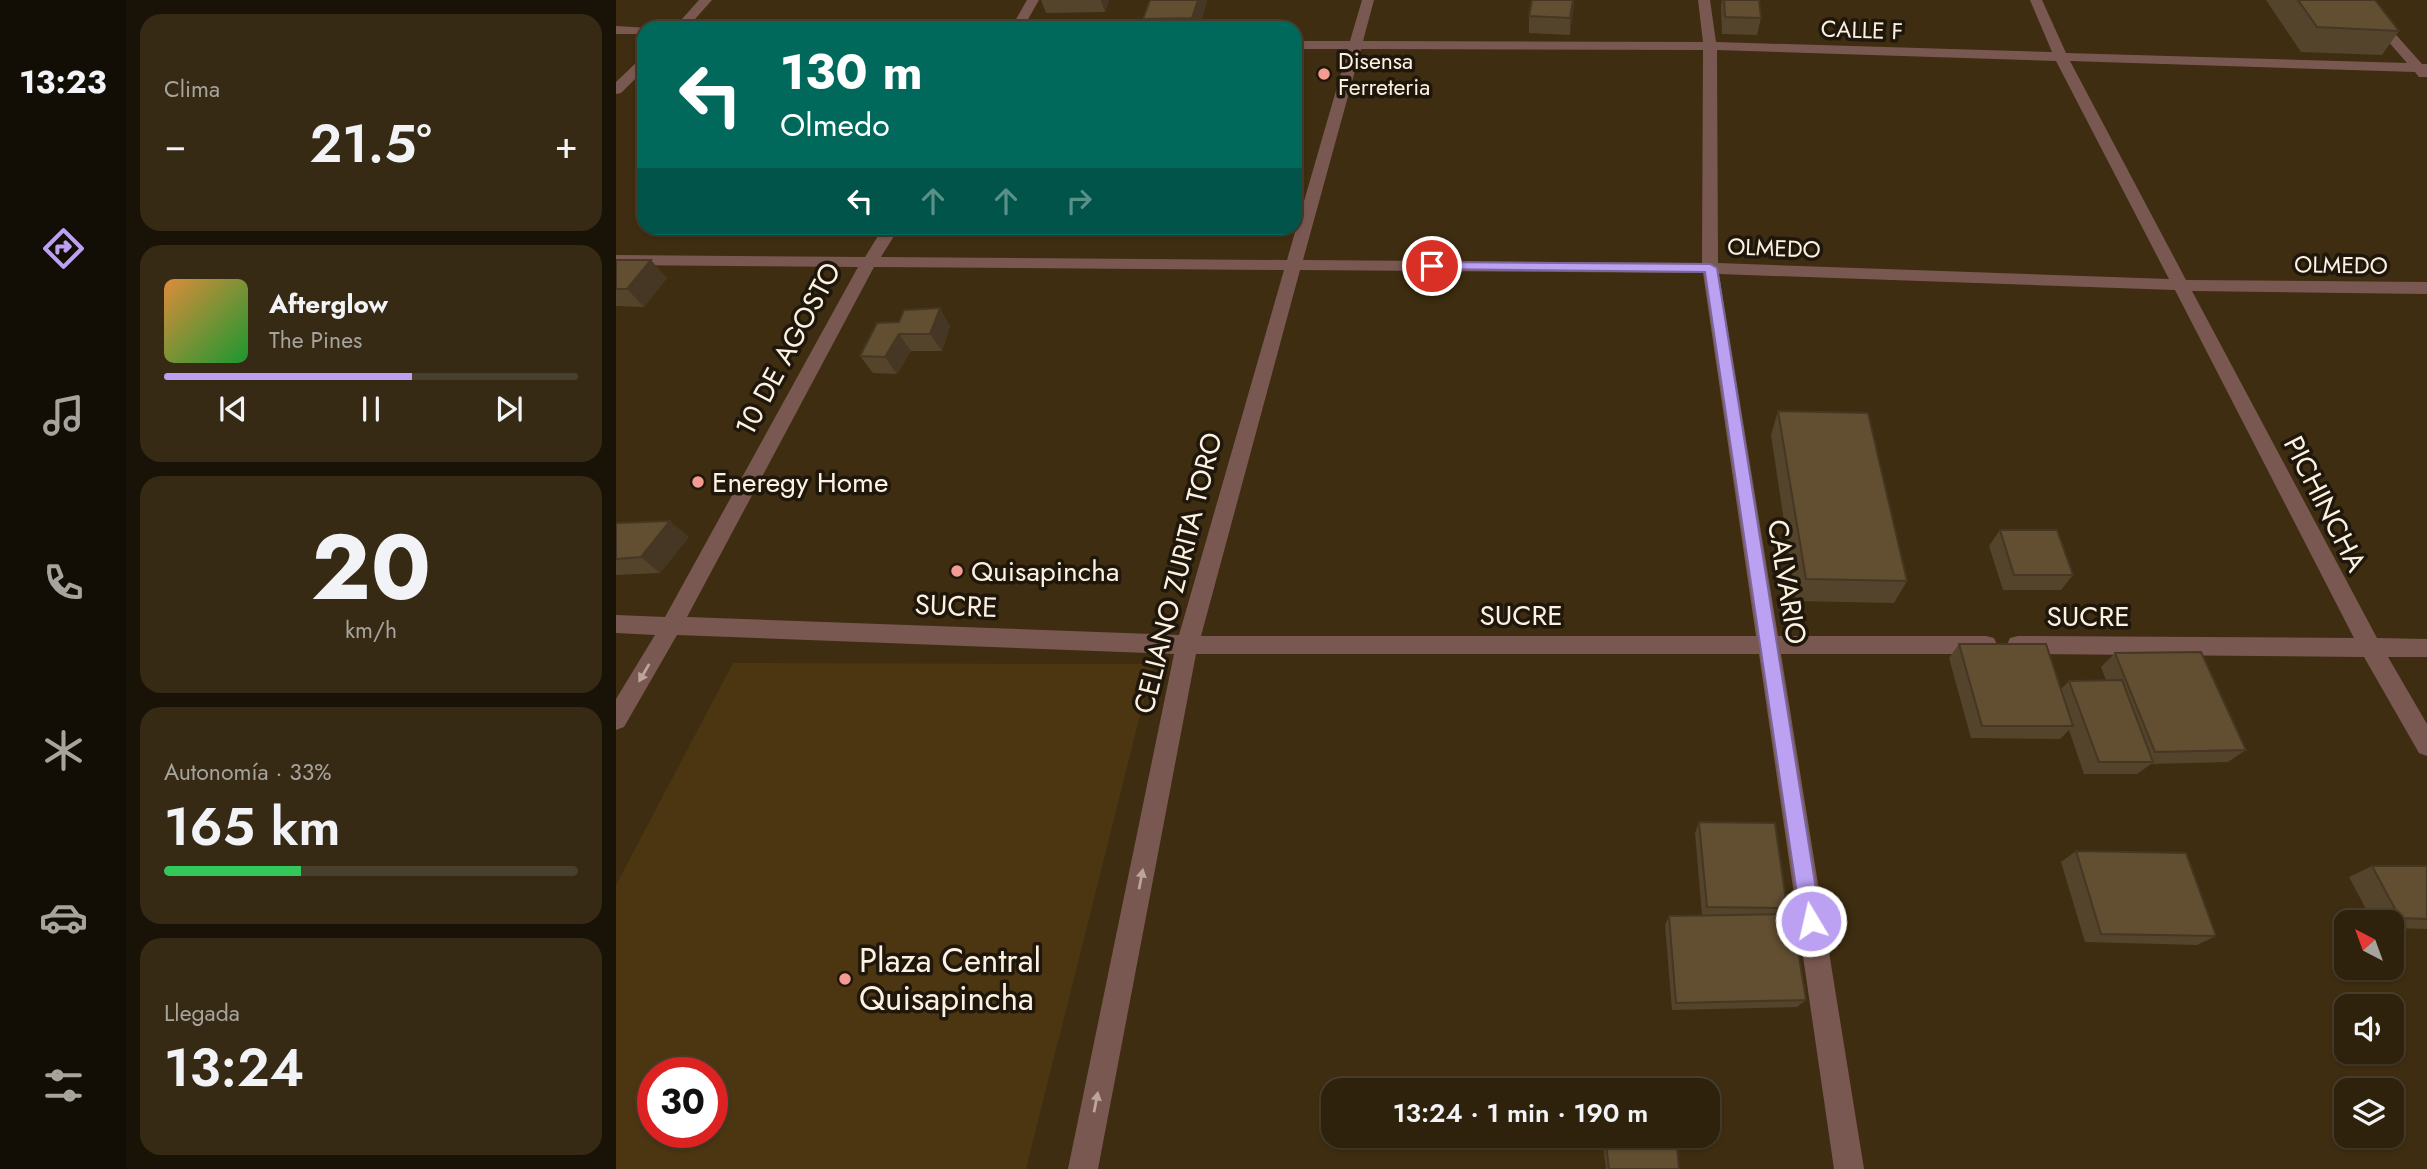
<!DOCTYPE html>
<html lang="es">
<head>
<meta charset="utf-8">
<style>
  body { margin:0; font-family:Jost,sans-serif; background:#362a15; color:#f1f3f6; height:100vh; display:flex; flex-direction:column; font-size:26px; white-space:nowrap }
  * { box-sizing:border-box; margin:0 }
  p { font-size:23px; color:#a7a49d }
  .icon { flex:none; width:38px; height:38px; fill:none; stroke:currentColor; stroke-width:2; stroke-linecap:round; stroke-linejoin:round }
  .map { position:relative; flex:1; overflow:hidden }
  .panel { display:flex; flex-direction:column; gap:14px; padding:14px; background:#191307; width:490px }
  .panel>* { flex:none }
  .guide { position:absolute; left:21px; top:21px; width:665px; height:214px; border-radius:21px; box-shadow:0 2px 5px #0004,0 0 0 2px #493f2d; background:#00695c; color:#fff; overflow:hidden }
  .needle { width:46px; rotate:319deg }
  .controls { position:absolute; left:1718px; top:910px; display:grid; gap:14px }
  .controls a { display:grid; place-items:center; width:70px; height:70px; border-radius:14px; background:#2e220c; box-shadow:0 2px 5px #0004,0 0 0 2px #493f2d; font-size:35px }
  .speed { position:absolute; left:21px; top:1057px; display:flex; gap:14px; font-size:35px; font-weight:700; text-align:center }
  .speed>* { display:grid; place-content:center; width:91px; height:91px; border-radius:50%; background:#2e220c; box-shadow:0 2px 5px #0004,0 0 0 2px #493f2d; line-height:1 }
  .speed .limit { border:10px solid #d22; background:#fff; color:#111 }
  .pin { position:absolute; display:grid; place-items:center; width:60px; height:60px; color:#fff; margin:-30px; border:4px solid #fff; border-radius:50%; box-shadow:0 2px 7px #0007 }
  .me { position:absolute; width:77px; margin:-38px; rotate:351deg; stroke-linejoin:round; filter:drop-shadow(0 0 5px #0008) }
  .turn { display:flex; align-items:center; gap:24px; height:147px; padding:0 28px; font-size:32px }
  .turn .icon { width:91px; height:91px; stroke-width:2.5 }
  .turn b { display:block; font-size:49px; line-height:60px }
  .lanes { display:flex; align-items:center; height:66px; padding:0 28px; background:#0003; justify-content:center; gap:35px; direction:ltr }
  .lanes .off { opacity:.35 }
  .big { font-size:52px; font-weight:600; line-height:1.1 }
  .panel .tile { flex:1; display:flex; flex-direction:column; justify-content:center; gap:10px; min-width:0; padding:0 24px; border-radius:21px; background:#362a15 }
  .panel .dial { align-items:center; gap:0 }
  .dial b { font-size:91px; line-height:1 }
  .song { display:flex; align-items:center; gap:21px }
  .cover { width:84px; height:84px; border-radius:10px; background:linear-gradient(135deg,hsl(30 70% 55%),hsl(130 70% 35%)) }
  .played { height:7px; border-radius:4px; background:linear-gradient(90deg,#bca0f2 60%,#493f2d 60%) }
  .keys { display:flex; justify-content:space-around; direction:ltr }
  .heat { display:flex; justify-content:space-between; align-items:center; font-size:38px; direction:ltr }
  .charge { height:10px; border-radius:5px; background:linear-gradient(90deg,#34c759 33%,#493f2d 0) }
  .trip { position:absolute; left:705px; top:1078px; width:399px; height:70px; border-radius:21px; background:#2e220c; box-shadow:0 2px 5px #0004,0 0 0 2px #493f2d; font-weight:600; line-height:70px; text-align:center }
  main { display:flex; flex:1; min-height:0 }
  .tabs { display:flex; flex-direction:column; width:126px; justify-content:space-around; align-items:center; background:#120e05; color:#a7a49d }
  .tabs .icon { width:49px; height:49px }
  .tabs .on { color:#bca0f2 }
  .tabs b { font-size:32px; color:#f1f3f6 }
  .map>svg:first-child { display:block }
  .built { fill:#4b3611; fill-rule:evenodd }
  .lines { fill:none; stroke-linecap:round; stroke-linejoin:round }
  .street { fill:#7a5852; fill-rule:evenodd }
  .wall { fill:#54442b }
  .shaded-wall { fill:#453723 }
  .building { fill:#624f32; stroke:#453723; stroke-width:2 }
  .oneway { fill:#bca59a }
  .route { fill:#bca0f2; stroke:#7a689d; stroke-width:2 }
  .poi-dot { fill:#f59c92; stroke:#1f170b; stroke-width:2.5 }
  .labels { text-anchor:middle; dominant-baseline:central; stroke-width:7; stroke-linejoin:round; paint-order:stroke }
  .far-street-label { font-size:23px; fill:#fdf2e1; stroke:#1f170b }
  .far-poi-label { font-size:23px; fill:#fdf2e1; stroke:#1f170b; text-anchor:start }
  .street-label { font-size:28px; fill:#fdf2e1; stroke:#1f170b }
  .poi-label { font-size:28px; fill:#fdf2e1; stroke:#1f170b; text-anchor:start }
  .near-poi-label { font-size:33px; fill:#fdf2e1; stroke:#1f170b; text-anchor:start }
</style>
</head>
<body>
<main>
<nav class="tabs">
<b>13:23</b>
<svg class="icon on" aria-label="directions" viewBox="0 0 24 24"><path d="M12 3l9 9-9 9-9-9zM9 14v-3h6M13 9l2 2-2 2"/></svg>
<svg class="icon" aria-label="music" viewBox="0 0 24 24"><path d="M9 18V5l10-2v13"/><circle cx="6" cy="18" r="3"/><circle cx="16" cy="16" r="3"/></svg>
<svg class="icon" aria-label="phone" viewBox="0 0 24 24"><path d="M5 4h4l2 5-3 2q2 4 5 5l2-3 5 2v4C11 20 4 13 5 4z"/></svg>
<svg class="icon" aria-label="climate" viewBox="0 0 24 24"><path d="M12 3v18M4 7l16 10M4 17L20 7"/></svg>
<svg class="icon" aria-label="car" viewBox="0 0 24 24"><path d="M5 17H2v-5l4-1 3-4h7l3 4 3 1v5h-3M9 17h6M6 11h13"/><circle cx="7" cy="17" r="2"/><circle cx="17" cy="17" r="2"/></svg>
<svg class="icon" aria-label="filters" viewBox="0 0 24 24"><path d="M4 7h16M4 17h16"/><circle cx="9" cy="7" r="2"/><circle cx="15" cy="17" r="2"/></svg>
</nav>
<section class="panel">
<div class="tile"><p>Clima</p>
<div class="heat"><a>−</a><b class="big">21.5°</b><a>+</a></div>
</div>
<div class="tile">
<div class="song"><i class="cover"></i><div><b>Afterglow</b><p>The Pines</p></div></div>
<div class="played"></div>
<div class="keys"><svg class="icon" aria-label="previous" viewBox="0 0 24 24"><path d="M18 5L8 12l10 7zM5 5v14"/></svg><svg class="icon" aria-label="pause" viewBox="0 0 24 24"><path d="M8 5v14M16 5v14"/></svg><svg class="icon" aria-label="next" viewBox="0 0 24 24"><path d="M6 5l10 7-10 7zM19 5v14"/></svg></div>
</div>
<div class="tile dial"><b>20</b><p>km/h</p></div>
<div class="tile"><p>Autonomía · 33%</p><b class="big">165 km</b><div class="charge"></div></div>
<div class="tile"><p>Llegada</p><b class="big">13:24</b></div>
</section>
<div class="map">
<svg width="1811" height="1169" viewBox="0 0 1811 1169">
  <rect width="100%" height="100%" fill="#3e2d10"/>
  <!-- built -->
  <path class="built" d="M117 663 537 664 410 1169H0V885ZM37 1073H96V1132H37Z"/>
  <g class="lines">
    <!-- street -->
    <path class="street" d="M83 0H96L71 28H58Z
      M411 0H423L407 28H395Z
      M746 0H758L747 41 1087 42 1082 0H1094L1100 42 1436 52 1414 0H1426L1450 53 1791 63 1736 0H1749L1806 64H1811V77H1803L1799 72 1454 61 1570 280 1811 282V294L1576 291 1761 638 1811 639V657H1772L1811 724V756L1803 753 1748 657 1402 654 1394 652 1391 645 1394 638 1402 636 1738 638 1559 290 1103 274 1162 636H1370L1378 638 1381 645 1378 652 1370 654H1165L1248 1169H1218L1143 654H580L482 1169H452L558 654 61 635 8 727 0 730V699L39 635 0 633V615L49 617 242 267 0 265V255L249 257 267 228H283L265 257 671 260 732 49H679V41H734ZM745 49 1087 50 1086 263 687 260ZM1101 50 1440 61 1553 279 1102 263ZM258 267 668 270 563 635 71 617ZM684 270 1087 273 1140 636H585Z
      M0 26 33 28H28V34H0Z
      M28 59V70L5 93 0 94V82L23 60Z"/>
  </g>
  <!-- wall -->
  <path class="wall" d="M425 0H493L489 12 430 13Z
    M534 0H591V1L583 28H530L527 19Z
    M916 0H958L954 35 913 33V16Z
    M1106 0H1143L1145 18 1141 35 1106 34 1105 6Z
    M1650 0H1759L1783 31 1766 55 1685 52Z
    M214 228H261L258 232 216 229Z
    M0 260 51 278 28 307 0 306Z
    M261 323 334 326 326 351H295L281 374 257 373 244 356Z
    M1162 411 1291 581 1278 603 1180 601 1155 435Z
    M0 523 73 537 44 573 0 575Z
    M1384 530 1457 575 1445 590H1387L1373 546Z
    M1343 644 1445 689 1453 681 1490 680 1485 667 1499 653 1630 750 1612 762 1535 764 1521 774H1468L1453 730 1444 739 1355 738 1333 658Z
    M1083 822 1171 908 1166 914 1190 1000 1181 1007 1056 1010 1049 925 1053 916 1086 915 1079 833Z
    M1460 851 1600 936 1581 945 1469 942 1445 862Z
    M1756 866H1811V929L1776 928V922H1757L1733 877Z
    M986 1136H1060L1063 1169H990Z"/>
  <!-- shaded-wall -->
  <path class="shaded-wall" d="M485 0H493L489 12Z
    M582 0H591V1L583 28H579L576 18Z
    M957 0H958V7L954 35V18Z
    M35 260 51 278 28 307 11 289Z
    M324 308 334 326 326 351 314 334Z
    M283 334 295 351 281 374 269 357Z
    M54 521 73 537 44 573 25 557Z"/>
  <!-- building -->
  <path class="building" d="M534 0H582L576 18 527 19Z
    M916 0H957L954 18 913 16Z
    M1108 0H1143L1145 18 1109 17Z
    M1682 0H1759L1783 31 1701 27Z
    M0 260H35L11 289H0Z
    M324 308 314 334H283L269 357 244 356 261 323 283 322 288 310Z
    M1162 411 1252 413 1291 581 1190 579Z
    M54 521 25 557 0 559V523Z
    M1384 530H1441L1457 575H1398Z
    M1343 644H1430L1457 726H1366Z
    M1585 652 1630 750 1539 752 1499 653Z
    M1506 680 1537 762H1483L1453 681Z
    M1083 822 1159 823 1171 908 1091 907Z
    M1460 851 1570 853 1600 936 1485 934Z
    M1756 866H1811V919L1784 918Z
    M1176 914 1190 1000 1060 1003 1053 916Z
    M989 1136H1060L1063 1169H993Z"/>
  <!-- one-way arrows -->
  <defs><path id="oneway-solid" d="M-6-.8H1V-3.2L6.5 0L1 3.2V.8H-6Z" transform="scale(1.75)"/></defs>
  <g class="oneway">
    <use href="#oneway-solid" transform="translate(28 673) rotate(120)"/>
    <use href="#oneway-solid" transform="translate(525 879) rotate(-79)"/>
    <use href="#oneway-solid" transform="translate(480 1102) rotate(-79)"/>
  </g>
  <!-- route -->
  <path class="route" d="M816 262 1094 264 1101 268 1205 921 1202 928 1195 931 1188 928 1185 921 1089 272 812 269V263Z"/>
  <!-- markers -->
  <g class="poi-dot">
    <circle cx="708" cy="74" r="7"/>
    <circle cx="82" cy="482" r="7"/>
    <circle cx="341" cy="571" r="7"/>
    <circle cx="229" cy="979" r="7"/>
  </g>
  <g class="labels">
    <!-- far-street labels -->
    <g class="far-street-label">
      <text transform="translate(1246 30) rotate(2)">CALLE F</text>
      <text transform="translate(1158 248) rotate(2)">OLMEDO</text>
      <text transform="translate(1725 265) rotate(1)">OLMEDO</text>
    </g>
    <!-- far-poi labels -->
    <g class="far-poi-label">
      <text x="722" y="61">Disensa<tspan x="722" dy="26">Ferreteria</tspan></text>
    </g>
    <!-- street labels -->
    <g class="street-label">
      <text transform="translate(172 349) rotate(-62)">10 DE AGOSTO</text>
      <text transform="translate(1709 504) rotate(63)">PICHINCHA</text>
      <text transform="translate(562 573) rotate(-76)">CELIANO ZURITA TORO</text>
      <text transform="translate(1171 582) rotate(81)">CALVARIO</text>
      <text transform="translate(340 606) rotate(2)">SUCRE</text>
      <text x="905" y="615">SUCRE</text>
      <text x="1472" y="616">SUCRE</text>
    </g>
    <!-- poi labels -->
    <g class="poi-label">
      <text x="96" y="482">Eneregy Home</text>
      <text x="355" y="571">Quisapincha</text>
    </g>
    <!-- near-poi labels -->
    <g class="near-poi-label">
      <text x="243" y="960">Plaza Central<tspan x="243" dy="38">Quisapincha</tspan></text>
    </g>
  </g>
</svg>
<div class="controls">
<a><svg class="needle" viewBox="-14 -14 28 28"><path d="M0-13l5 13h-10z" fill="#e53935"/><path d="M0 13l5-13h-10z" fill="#a7a49d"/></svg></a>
<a><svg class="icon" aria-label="sound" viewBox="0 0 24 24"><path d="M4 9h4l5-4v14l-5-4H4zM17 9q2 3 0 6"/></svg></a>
<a><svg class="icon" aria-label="layers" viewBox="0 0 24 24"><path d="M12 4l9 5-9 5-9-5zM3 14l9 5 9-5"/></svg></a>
</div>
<div class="speed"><div class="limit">30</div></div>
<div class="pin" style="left:816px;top:266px;background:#d93025"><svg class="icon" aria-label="arrive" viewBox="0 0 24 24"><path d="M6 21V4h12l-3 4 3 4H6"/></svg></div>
<svg class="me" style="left:1195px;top:921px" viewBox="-20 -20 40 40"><circle r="17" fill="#bca0f2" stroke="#fff" stroke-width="3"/><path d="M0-11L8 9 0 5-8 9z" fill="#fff"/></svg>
<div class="trip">13:24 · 1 min · 190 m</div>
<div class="guide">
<div class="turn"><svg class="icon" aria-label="left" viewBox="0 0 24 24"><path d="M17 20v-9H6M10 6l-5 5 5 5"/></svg><div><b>130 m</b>Olmedo</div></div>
<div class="lanes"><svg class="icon" aria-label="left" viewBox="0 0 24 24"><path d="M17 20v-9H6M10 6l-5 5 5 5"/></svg><svg class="icon off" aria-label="ahead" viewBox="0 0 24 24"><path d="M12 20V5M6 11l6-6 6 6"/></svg><svg class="icon off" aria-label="ahead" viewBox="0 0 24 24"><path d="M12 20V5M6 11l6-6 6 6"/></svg><svg class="icon off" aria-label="right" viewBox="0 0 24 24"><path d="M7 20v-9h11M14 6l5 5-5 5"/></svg></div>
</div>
</div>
</main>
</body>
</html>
